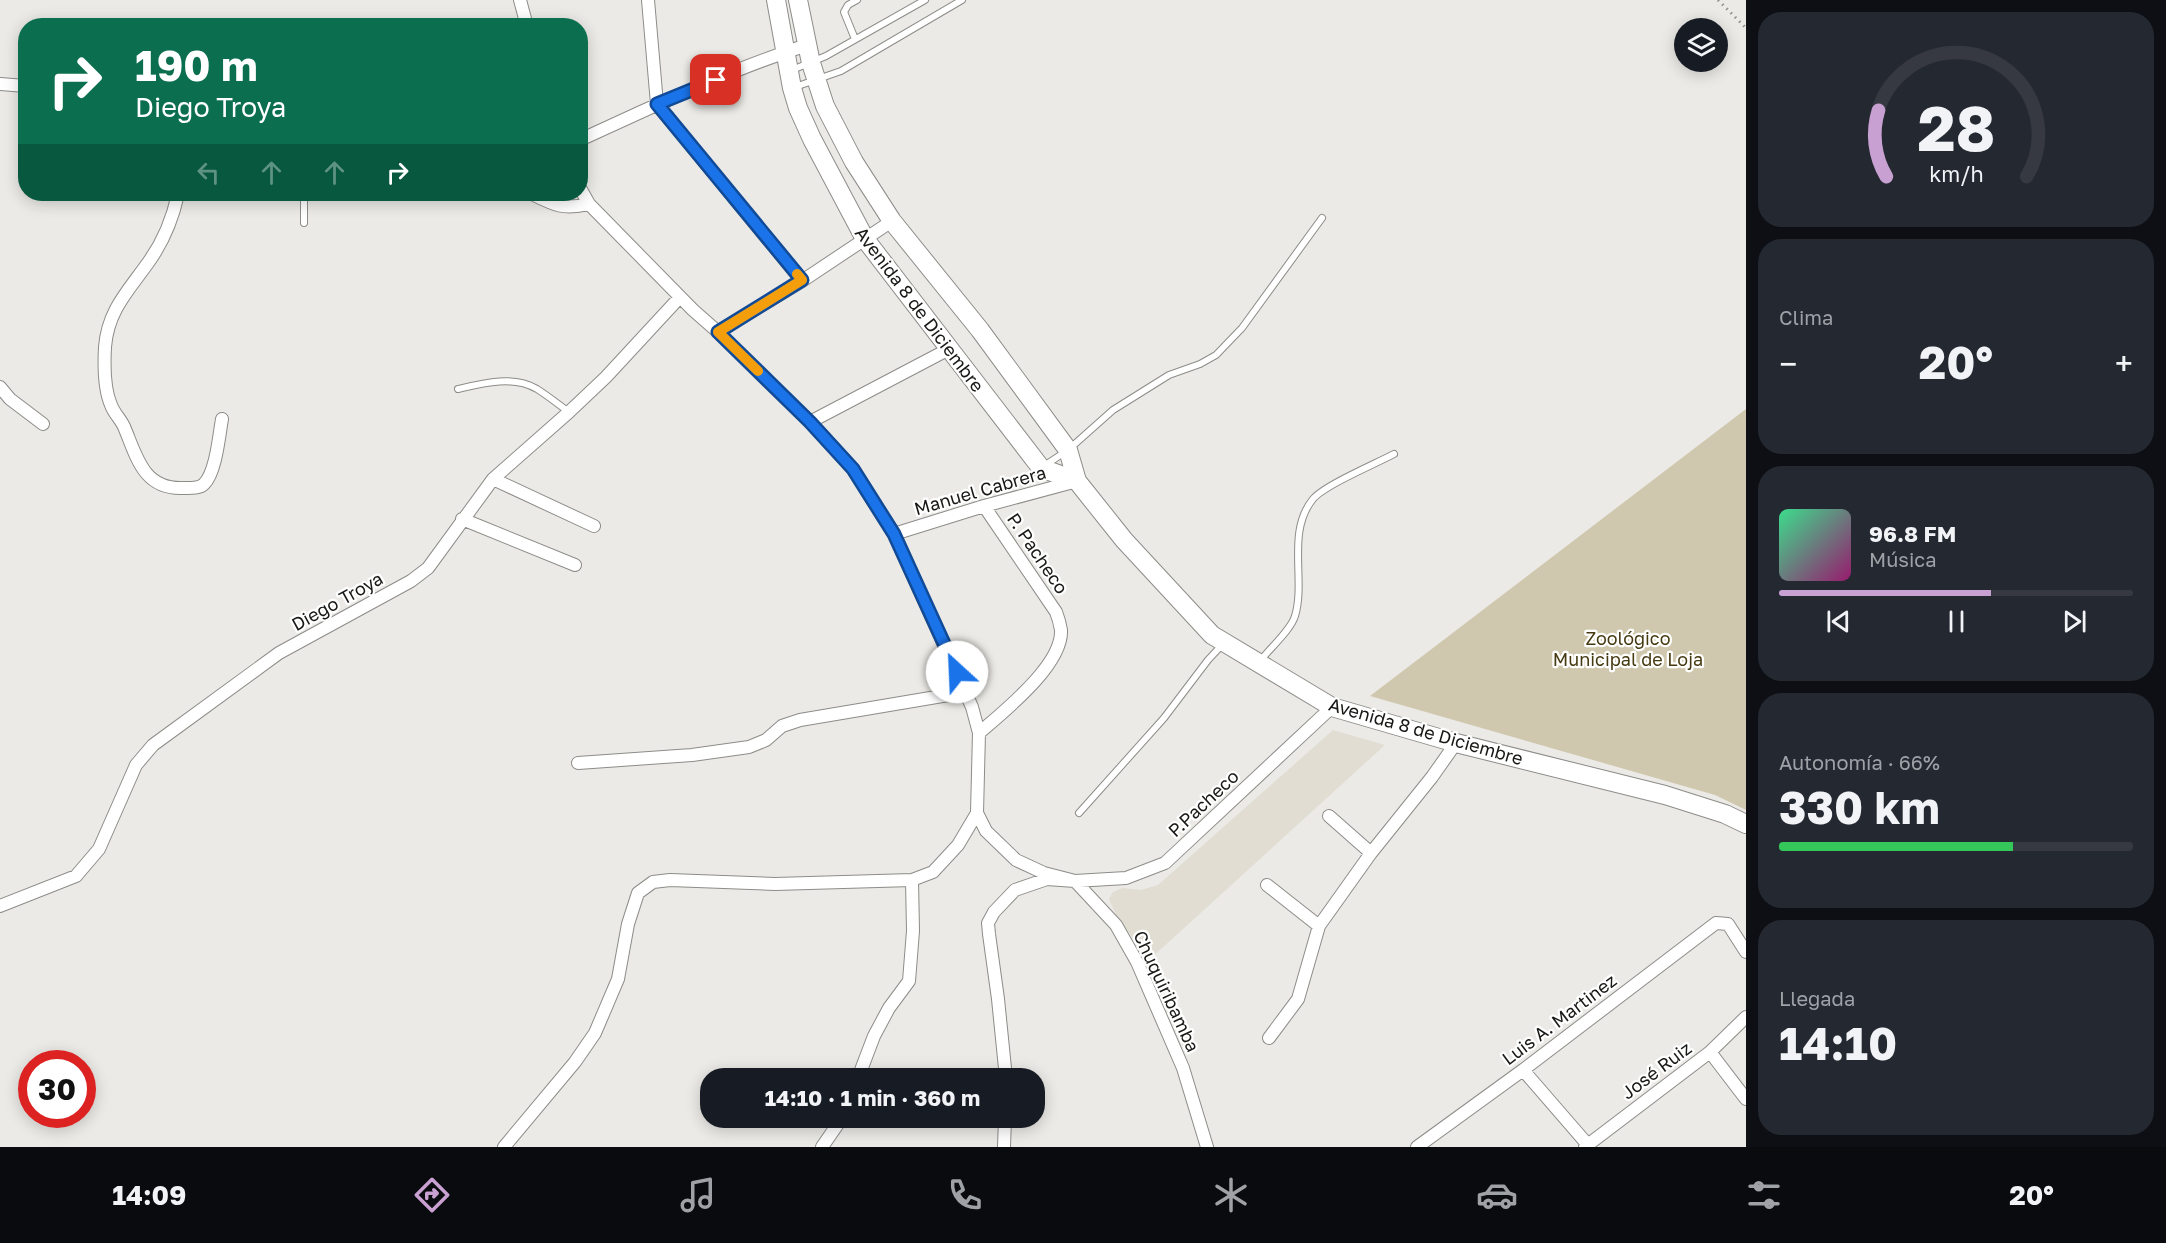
<!DOCTYPE html>
<html lang="es">
<head>
<meta charset="utf-8">
<style>
  body { margin:0; font-family:"Golos Text",sans-serif; background:#242831; color:#f1f3f6; height:100vh; display:flex; flex-direction:column; font-size:22px; white-space:nowrap }
  * { box-sizing:border-box; margin:0 }
  p { font-size:20px; color:#9ea1a6 }
  .icon { flex:none; width:33px; height:33px; fill:none; stroke:currentColor; stroke-width:2; stroke-linecap:round; stroke-linejoin:round }
  .map { position:relative; flex:1; overflow:hidden }
  .side { display:flex; flex-direction:column; gap:12px; padding:12px; background:#0d0f14; width:420px }
  .side>* { flex:none }
  .guide { position:absolute; left:18px; top:18px; width:570px; height:183px; border-radius:24px; box-shadow:0 3px 15px #0003; background:#0b6e4f; color:#fff; overflow:hidden }
  .fabs { position:absolute; left:1674px; top:18px; display:grid; gap:12px }
  .fabs a { display:grid; place-items:center; width:54px; height:54px; border-radius:50%; background:#171b24; box-shadow:0 3px 15px #0003; font-size:30px }
  .speed { position:absolute; left:18px; top:1050px; display:flex; gap:12px; font-size:30px; font-weight:700; text-align:center }
  .speed>* { display:grid; place-content:center; width:78px; height:78px; border-radius:50%; background:#171b24; box-shadow:0 3px 15px #0003; line-height:1 }
  .speed .limit { border:9px solid #d22; background:#fff; color:#111 }
  .pin { position:absolute; display:grid; place-items:center; width:51px; height:51px; color:#fff; margin:-26px; border-radius:12px; box-shadow:0 3px 9px #0006 }
  .me { position:absolute; width:66px; margin:-33px; rotate:335deg; stroke-linejoin:round; filter:drop-shadow(0 0 4px #0008) }
  .turn { display:flex; align-items:center; gap:21px; height:126px; padding:0 18px; font-size:27px }
  .turn .icon { width:78px; height:78px; stroke-width:2.5 }
  .turn b { display:block; font-size:42px; line-height:51px }
  .lanes { display:flex; align-items:center; height:57px; padding:0 18px; background:#0003; justify-content:center; gap:30px; direction:ltr }
  .lanes .off { opacity:.35 }
  .big { font-size:45px; font-weight:700; line-height:1.1 }
  .side .card { flex:1; display:flex; flex-direction:column; justify-content:center; gap:9px; min-width:0; padding:0 21px; border-radius:24px; background:#242831 }
  .side .dial { align-items:center; gap:0 }
  .dial svg { height:156px; overflow:visible; fill:none; stroke:#363941; stroke-width:7; stroke-linecap:round; text-anchor:middle }
  .dial text { fill:#f1f3f6; stroke:none }
  .song { display:flex; align-items:center; gap:18px }
  .cover { width:72px; height:72px; border-radius:9px; background:linear-gradient(135deg,hsl(150 70% 55%),hsl(320 70% 35%)) }
  .played { height:6px; border-radius:3px; background:linear-gradient(90deg,#c9a0d2 60%,#363941 60%) }
  .keys { display:flex; justify-content:space-around; direction:ltr }
  .heat { display:flex; justify-content:space-between; align-items:center; font-size:33px; direction:ltr }
  .charge { height:9px; border-radius:4px; background:linear-gradient(90deg,#34c759 66%,#363941 0) }
  .trip { position:absolute; left:700px; top:1068px; width:345px; height:60px; border-radius:24px; background:#171b24; box-shadow:0 3px 15px #0003; font-weight:700; line-height:60px; text-align:center }
  .tab-bar { display:flex; height:96px; justify-content:space-around; align-items:center; background:#090b0e; color:#9ea1a6 }
  .tab-bar .icon { width:42px; height:42px }
  .tab-bar .current { color:#c9a0d2 }
  .tab-bar b { font-size:27px; color:#f1f3f6 }
  main { display:flex; flex:1; min-height:0 }
  .map>svg:first-child { display:block }
  .built { fill:#e1ddd2 }
  .green { fill:#d0c8ae }
  .lines { fill:none; stroke-linecap:round; stroke-linejoin:round }
  .service-casing { stroke:#8d8c89; stroke-width:8 }
  .minor-casing { stroke:#8d8c89; stroke-width:14 }
  .secondary-casing { stroke:#8d8c89; stroke-width:20 }
  .path { stroke:#8d8d8a; stroke-width:3; stroke-dasharray:1.5 4.5; stroke-linecap:butt }
  .service { stroke:#fff; stroke-width:6 }
  .minor { stroke:#fff; stroke-width:12 }
  .secondary { stroke:#fff; stroke-width:18 }
  .route-casing { stroke:#114b97; stroke-width:15 }
  .route { stroke:#1a73e8; stroke-width:10 }
  .slow { stroke:#f59e0b; stroke-width:10 }
  .labels { text-anchor:middle; dominant-baseline:central; stroke-width:4.5; stroke-linejoin:round; paint-order:stroke }
  .street-label { font-size:18px; fill:#181816; stroke:#fff }
  .park-label { font-size:18px; fill:#463a11; stroke:#fff }
</style>
</head>
<body>
<main>
<div class="map">
<svg width="1746" height="1147" viewBox="0 0 1746 1147">
  <rect width="100%" height="100%" fill="#ebeae6"/>
  <!-- built -->
  <path class="built" d="M1333 730 1385 745 1149 960 1116 915 1109 899 1113 892 1122 888 1141 890 1158 885Z"/>
  <!-- green -->
  <path class="green" d="M1746 409V810L1715 795 1370 696Z"/>
  <g class="lines">
    <defs>
      <path id="service" d="M855 39 844 12 848 5 857 0
        M792 70 826 56 925 0
        M795 87 841 71 962 0
        M304 223V194
        M458 389C483 383 513 375 537 389 548 396 558 404 569 412
        M1044 466 1068 450 1113 410 1169 375 1200 364 1216 355 1242 328 1322 218
        M1261 660C1270 648 1291 630 1295 616 1306 580 1286 532 1313 499 1325 485 1375 464 1394 454
        M1079 813 1164 718 1208 660 1222 645"/>
      <path id="minor" d="M520 0 527 26
        M648 0 657 104 802 281
        M0 84 26 86
        M580 140C654 106 729 70 807 45
        M580 188 589 204 693 310 718 332 810 422 853 469 894 534 972 707 979 733 977 813 986 831 1016 860 1044 873 1075 881 1116 925 1137 962 1183 1068 1207 1147
        M178 194C173 217 164 240 150 260 130 289 108 309 105 347 104 365 104 389 111 405 114 414 122 420 125 429 137 458 144 489 182 488 189 488 199 489 204 484 216 472 219 436 222 419
        M532 194C554 205 563 210 589 204
        M718 332 802 281 892 221
        M0 387 10 399 43 424
        M810 422 949 349
        M493 479 594 526
        M462 519 575 565
        M894 534 984 506 1077 481
        M979 733C1003 712 1063 665 1061 630 1060 624 1058 617 1056 612L984 506
        M578 763 692 755 749 747 766 740 782 726 800 720 966 692
        M1329 816 1371 853
        M1267 885 1319 926
        M0 906 76 876 99 849 136 765 153 745 279 653 411 581 428 568 493 479 569 412 606 377 680 297
        M1269 1038 1298 999 1319 926 1371 853 1432 777 1456 743
        M1710 1052 1746 1099
        M1523 1070 1588 1145
        M858 1078 874 1036 889 1008 909 981 913 931 912 880
        M1006 1078 998 999 989 934 988 923 994 912 1015 890 1047 879 1075 881 1126 878 1165 863 1332 707
        M504 1147 575 1062 595 1033 618 979 628 924 638 893 653 882 670 880 775 884 912 880 933 872 958 845 977 813
        M822 1147 842 1118
        M1004 1147 1005 1118
        M1417 1147 1523 1070 1716 923 1728 924 1746 952
        M1585 1147 1710 1052 1746 1017"/>
      <path id="secondary" d="M776 0 792 88 798 108 812 139 865 239 1041 468 1077 481
        M798 0 811 63 825 106 854 162 892 221 980 330 1068 450 1077 481 1124 540 1212 635 1332 707 1456 743 1665 795 1725 814 1746 824"/>
    </defs>
    <!-- service casing -->
    <use href="#service" class="service-casing"/>
    <!-- minor casing -->
    <use href="#minor" class="minor-casing"/>
    <!-- secondary casing -->
    <use href="#secondary" class="secondary-casing"/>
    <!-- path -->
    <path class="path" d="M1718 0 1746 28"/>
    <!-- service -->
    <use href="#service" class="service"/>
    <!-- minor -->
    <use href="#minor" class="minor"/>
    <!-- secondary -->
    <use href="#secondary" class="secondary"/>
  </g>
  <g class="lines">
    <defs>
      <path id="route" d="M716 80 657 104 802 280 718 332 810 422 853 469 894 534 957 672"/>
    </defs>
    <!-- route casing -->
    <use href="#route" class="route-casing"/>
    <!-- route -->
    <use href="#route" class="route"/>
    <!-- slow -->
    <path class="slow" d="M758 371 718 332 802 280 797 274"/>
  </g>
  <g class="labels">
    <!-- street labels -->
    <g class="street-label">
      <text transform="translate(920 309) rotate(53)">Avenida 8 de Diciembre</text>
      <text transform="translate(980 490) rotate(-16)">Manuel Cabrera</text>
      <text transform="translate(1038 553) rotate(56)">P. Pacheco</text>
      <text transform="translate(337 601) rotate(-29)">Diego Troya</text>
      <text transform="translate(1426 731) rotate(16)">Avenida 8 de Diciembre</text>
      <text transform="translate(1203 803) rotate(-43)">P.Pacheco</text>
      <text transform="translate(1167 991) rotate(65)">Chuquiribamba</text>
      <text transform="translate(1559 1019) rotate(-37)">Luis A. Martinez</text>
      <text transform="translate(1656 1070) rotate(-37)">José Ruiz</text>
    </g>
    <!-- park labels -->
    <g class="park-label">
      <text x="1628" y="638">Zoológico<tspan x="1628" dy="21">Municipal de Loja</tspan></text>
    </g>
  </g>
</svg>
<div class="fabs">
<a><svg class="icon" aria-label="layers" viewBox="0 0 24 24"><path d="M12 4l9 5-9 5-9-5zM3 14l9 5 9-5"/></svg></a>
</div>
<div class="speed"><div class="limit">30</div></div>
<div class="pin" style="left:716px;top:80px;background:#d93025"><svg class="icon" aria-label="arrive" viewBox="0 0 24 24"><path d="M6 21V4h12l-3 4 3 4H6"/></svg></div>
<svg class="me" style="left:957px;top:672px" viewBox="-20 -20 40 40"><circle r="19" fill="#fff"/><path d="M0-13L10 11 0 6-10 11z" fill="#1a73e8"/></svg>
<div class="trip">14:10 · 1 min · 360 m</div>
<div class="guide">
<div class="turn"><svg class="icon" aria-label="right" viewBox="0 0 24 24"><path d="M7 20v-9h11M14 6l5 5-5 5"/></svg><div><b>190 m</b>Diego Troya</div></div>
<div class="lanes"><svg class="icon off" aria-label="left" viewBox="0 0 24 24"><path d="M17 20v-9H6M10 6l-5 5 5 5"/></svg><svg class="icon off" aria-label="ahead" viewBox="0 0 24 24"><path d="M12 20V5M6 11l6-6 6 6"/></svg><svg class="icon off" aria-label="ahead" viewBox="0 0 24 24"><path d="M12 20V5M6 11l6-6 6 6"/></svg><svg class="icon" aria-label="right" viewBox="0 0 24 24"><path d="M7 20v-9h11M14 6l5 5-5 5"/></svg></div>
</div>
</div>
<section class="side">
<div class="card dial"><svg viewBox="0 0 100 80">
<path d="M14 69A42 42 0 1 1 86 69"/>
<path d="M14 69A42 42 0 0 1 10 35" stroke="#c9a0d2"/>
<text x="50" y="56" font-size="32" font-weight="700">28</text>
<text x="50" y="72" font-size="11">km/h</text>
</svg></div>
<div class="card"><p>Clima</p>
<div class="heat"><a>−</a><b class="big">20°</b><a>+</a></div>
</div>
<div class="card">
<div class="song"><i class="cover"></i><div><b>96.8 FM</b><p>Música</p></div></div>
<div class="played"></div>
<div class="keys"><svg class="icon" aria-label="previous" viewBox="0 0 24 24"><path d="M18 5L8 12l10 7zM5 5v14"/></svg><svg class="icon" aria-label="pause" viewBox="0 0 24 24"><path d="M8 5v14M16 5v14"/></svg><svg class="icon" aria-label="next" viewBox="0 0 24 24"><path d="M6 5l10 7-10 7zM19 5v14"/></svg></div>
</div>
<div class="card"><p>Autonomía · 66%</p><b class="big">330 km</b><div class="charge"></div></div>
<div class="card"><p>Llegada</p><b class="big">14:10</b></div>
</section>
</main>
<nav class="tab-bar">
<b>14:09</b>
<svg class="icon current" aria-label="directions" viewBox="0 0 24 24"><path d="M12 3l9 9-9 9-9-9zM9 14v-3h6M13 9l2 2-2 2"/></svg>
<svg class="icon" aria-label="music" viewBox="0 0 24 24"><path d="M9 18V5l10-2v13"/><circle cx="6" cy="18" r="3"/><circle cx="16" cy="16" r="3"/></svg>
<svg class="icon" aria-label="phone" viewBox="0 0 24 24"><path d="M5 4h4l2 5-3 2q2 4 5 5l2-3 5 2v4C11 20 4 13 5 4z"/></svg>
<svg class="icon" aria-label="climate" viewBox="0 0 24 24"><path d="M12 3v18M4 7l16 10M4 17L20 7"/></svg>
<svg class="icon" aria-label="car" viewBox="0 0 24 24"><path d="M5 17H2v-5l4-1 3-4h7l3 4 3 1v5h-3M9 17h6M6 11h13"/><circle cx="7" cy="17" r="2"/><circle cx="17" cy="17" r="2"/></svg>
<svg class="icon" aria-label="filters" viewBox="0 0 24 24"><path d="M4 7h16M4 17h16"/><circle cx="9" cy="7" r="2"/><circle cx="15" cy="17" r="2"/></svg>
<b>20°</b>
</nav>
</body>
</html>
